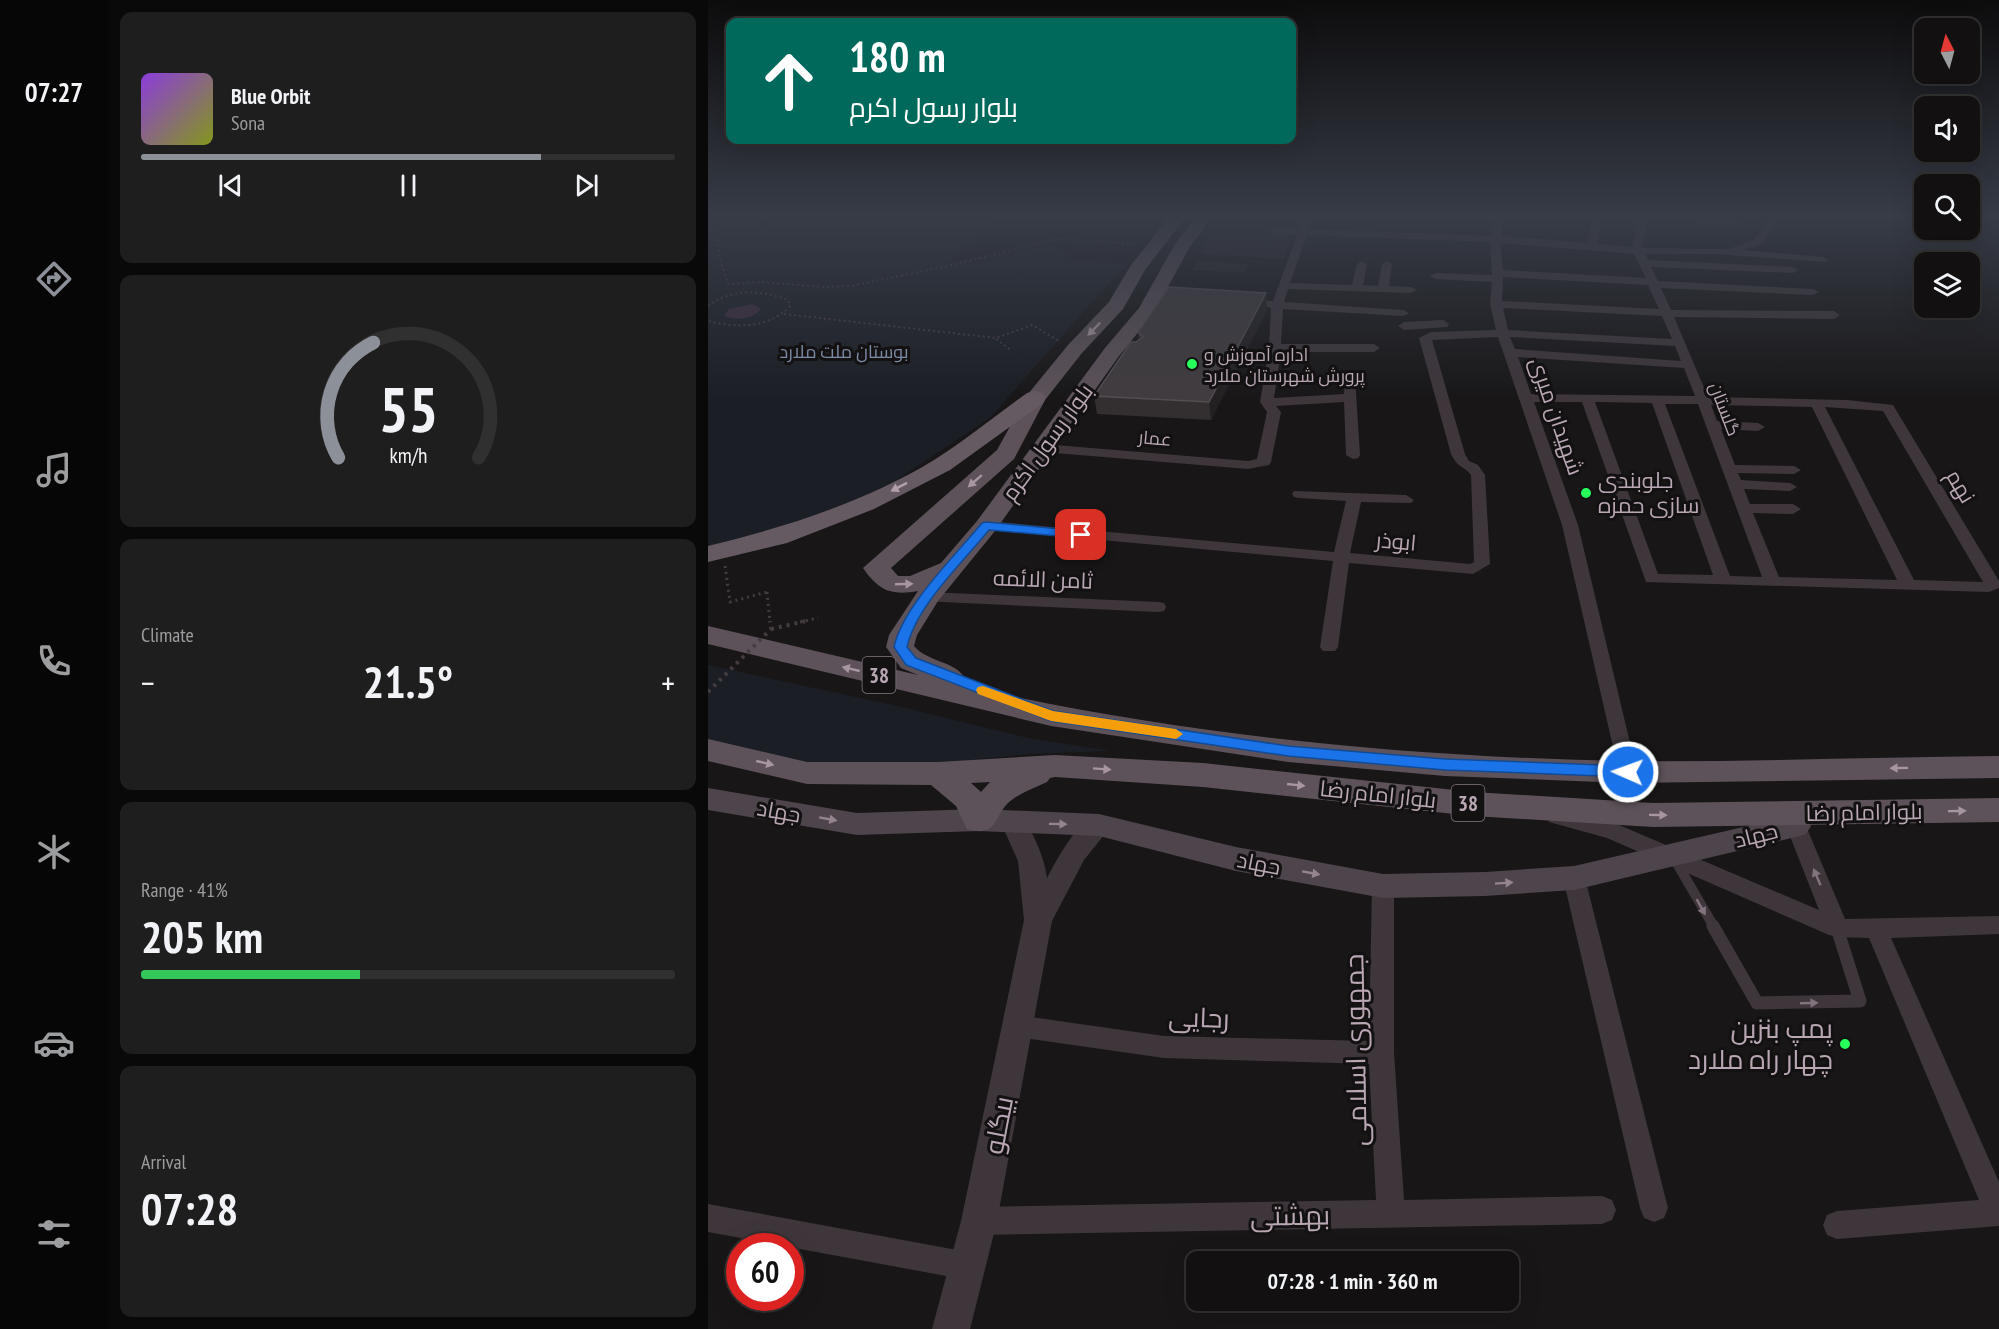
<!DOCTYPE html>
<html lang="en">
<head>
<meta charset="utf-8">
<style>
  body { margin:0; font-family:"PT Sans Narrow",Cairo,sans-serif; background:#1f1e1f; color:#f1f3f6; height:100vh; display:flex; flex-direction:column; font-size:22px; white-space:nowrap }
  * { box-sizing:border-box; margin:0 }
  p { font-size:20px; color:#9c9d9f }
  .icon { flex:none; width:33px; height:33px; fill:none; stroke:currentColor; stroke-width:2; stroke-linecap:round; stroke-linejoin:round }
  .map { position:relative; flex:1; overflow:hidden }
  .drawer { display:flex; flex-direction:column; gap:12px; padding:12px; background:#0a0909; width:600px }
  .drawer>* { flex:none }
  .hud { position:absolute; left:18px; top:18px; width:570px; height:126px; border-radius:12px; box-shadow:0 6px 24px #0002,0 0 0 2px #313031; background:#00695c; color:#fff; overflow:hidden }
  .needle { width:39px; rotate:354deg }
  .buttons { position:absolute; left:1206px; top:18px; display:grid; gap:12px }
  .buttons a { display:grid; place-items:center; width:66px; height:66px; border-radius:12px; background:#121011; box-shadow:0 6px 24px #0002,0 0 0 2px #313031; font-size:30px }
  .speed { position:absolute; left:18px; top:1233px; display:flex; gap:12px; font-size:30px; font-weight:700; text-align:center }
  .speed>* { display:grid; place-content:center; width:78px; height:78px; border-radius:50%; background:#121011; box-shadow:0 6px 24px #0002,0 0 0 2px #313031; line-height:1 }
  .speed .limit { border:9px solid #d22; background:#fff; color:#111 }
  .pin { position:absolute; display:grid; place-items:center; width:51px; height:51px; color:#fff; margin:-26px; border-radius:12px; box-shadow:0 3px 9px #0006 }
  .me { position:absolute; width:66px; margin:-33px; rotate:272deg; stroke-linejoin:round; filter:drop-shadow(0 0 4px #0008) }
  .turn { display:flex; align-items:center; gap:21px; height:126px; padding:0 24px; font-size:27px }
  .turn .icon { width:78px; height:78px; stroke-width:2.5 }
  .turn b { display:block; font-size:42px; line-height:51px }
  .big { font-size:45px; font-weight:700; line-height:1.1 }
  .drawer .card { flex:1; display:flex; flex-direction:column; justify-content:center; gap:9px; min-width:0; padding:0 21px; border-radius:12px; background:#1f1e1f }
  .drawer .dial { align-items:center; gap:0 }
  .dial svg { height:156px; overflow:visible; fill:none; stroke:#313031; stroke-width:7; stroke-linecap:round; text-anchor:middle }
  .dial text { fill:#f1f3f6; stroke:none }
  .song { display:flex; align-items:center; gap:18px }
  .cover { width:72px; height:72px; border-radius:9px; background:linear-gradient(135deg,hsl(270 70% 55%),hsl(70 70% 35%)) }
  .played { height:6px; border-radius:3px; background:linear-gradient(90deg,#8c9099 75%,#313031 75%) }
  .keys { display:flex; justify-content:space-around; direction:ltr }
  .heat { display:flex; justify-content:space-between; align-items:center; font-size:33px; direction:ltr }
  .charge { height:9px; border-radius:4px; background:linear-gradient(90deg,#34c759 41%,#313031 0) }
  .trip { position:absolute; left:478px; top:1251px; width:333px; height:60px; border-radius:12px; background:#121011; box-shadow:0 6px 24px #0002,0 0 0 2px #313031; font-weight:700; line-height:60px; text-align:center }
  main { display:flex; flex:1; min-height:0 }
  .menu { display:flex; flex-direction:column; width:108px; justify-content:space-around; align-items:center; background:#070607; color:#9c9d9f }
  .menu .icon { width:42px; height:42px }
  .menu .on { color:#8c9099 }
  .menu b { font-size:27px; color:#f1f3f6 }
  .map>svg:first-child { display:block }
  .built { fill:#252223 }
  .green { fill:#1b1e24 }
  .water { fill:#3d2b3d }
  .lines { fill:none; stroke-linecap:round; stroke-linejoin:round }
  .path-far2 { stroke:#453c42; stroke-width:2; stroke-dasharray:2 3; stroke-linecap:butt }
  .path-far1 { stroke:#453c42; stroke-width:3; stroke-dasharray:2 4; stroke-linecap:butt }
  .path { stroke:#453c42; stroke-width:4; stroke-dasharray:3 5; stroke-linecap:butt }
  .service-far1 { stroke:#3e363b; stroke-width:10 }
  .service { stroke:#3e363b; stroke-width:13 }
  .minor { fill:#3e363b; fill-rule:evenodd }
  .tertiary { fill:#3e363b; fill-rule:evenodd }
  .secondary { fill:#4e444b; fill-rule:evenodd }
  .primary { fill:#5d5259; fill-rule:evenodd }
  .trunk { fill:#665a62; fill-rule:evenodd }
  .path-bridge-far1 { stroke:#453c42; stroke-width:3; stroke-dasharray:2 4; stroke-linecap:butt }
  .path-bridge { stroke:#453c42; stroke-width:4; stroke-dasharray:3 5; stroke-linecap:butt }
  .wall { fill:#332f31 }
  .shaded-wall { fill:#222021 }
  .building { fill:#413c3f; stroke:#544d51; stroke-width:1.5 }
  .oneway { fill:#a796a2 }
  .oneway2 { fill:#b19fac }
  .oneway3 { fill:#94848f }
  .oneway4 { fill:#82747e }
  .route { fill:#1a73e8; stroke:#114b97; stroke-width:1.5 }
  .slow { fill:#f59e0b }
  .poi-dot { fill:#27ff5a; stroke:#131112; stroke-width:2 }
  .labels { text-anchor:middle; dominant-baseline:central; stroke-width:6; stroke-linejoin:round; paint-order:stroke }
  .far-park-label { font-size:18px; fill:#7c8ba6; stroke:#131112 }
  .far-poi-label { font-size:18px; fill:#b9a7b4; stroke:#131112; text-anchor:start }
  .far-street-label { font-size:18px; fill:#b9a7b4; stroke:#131112 }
  .shield { fill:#131112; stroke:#877a83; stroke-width:1.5 }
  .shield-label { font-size:21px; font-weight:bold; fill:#b9a7b4 }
  .street-label { font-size:22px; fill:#b9a7b4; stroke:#131112 }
  .poi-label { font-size:22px; fill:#b9a7b4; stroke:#131112; text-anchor:start }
  .near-street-label { font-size:27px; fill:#b9a7b4; stroke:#131112 }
  .near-poi-label { font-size:27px; fill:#b9a7b4; stroke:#131112; text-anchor:end }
</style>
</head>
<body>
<main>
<nav class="menu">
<b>07:27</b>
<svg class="icon on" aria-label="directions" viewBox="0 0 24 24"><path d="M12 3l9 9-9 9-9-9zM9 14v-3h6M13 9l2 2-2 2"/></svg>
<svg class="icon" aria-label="music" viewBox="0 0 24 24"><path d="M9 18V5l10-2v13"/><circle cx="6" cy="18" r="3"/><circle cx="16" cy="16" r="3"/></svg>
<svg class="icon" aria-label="phone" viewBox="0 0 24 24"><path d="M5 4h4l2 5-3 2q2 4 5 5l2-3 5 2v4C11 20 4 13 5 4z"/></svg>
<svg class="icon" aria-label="climate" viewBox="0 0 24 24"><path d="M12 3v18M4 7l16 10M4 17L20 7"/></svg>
<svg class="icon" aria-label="car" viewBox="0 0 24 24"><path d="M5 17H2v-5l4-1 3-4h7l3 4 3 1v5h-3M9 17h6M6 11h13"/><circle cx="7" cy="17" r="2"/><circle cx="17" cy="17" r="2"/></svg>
<svg class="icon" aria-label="filters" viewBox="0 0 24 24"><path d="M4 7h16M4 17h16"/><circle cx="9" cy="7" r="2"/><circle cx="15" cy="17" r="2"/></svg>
</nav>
<section class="drawer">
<div class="card">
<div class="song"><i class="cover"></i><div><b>Blue Orbit</b><p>Sona</p></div></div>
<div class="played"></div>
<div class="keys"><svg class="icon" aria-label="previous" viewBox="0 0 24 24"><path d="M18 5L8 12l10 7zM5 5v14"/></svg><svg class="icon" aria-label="pause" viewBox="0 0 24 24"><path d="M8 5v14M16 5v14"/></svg><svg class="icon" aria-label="next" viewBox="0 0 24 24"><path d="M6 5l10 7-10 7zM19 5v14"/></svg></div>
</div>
<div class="card dial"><svg viewBox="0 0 100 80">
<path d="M14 69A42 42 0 1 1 86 69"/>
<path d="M14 69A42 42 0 0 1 32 10" stroke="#8c9099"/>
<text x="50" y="56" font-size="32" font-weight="700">55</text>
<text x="50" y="72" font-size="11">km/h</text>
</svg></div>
<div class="card"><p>Climate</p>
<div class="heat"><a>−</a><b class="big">21.5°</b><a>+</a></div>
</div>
<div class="card"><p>Range · 41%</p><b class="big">205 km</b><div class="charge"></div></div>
<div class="card"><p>Arrival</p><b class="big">07:28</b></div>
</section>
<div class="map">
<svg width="1291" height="1329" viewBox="0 0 1291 1329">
  <rect width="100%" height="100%" fill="#181617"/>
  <!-- built -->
  <path class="built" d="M504 234H584L576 259 492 254Z
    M489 261 541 264 536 273 484 270Z"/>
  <!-- green -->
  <path class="green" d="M0 215H296L240 263 343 245 361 253 359 259 421 263 391 294 283 417 186 482 101 522 0 548Z
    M0 665 185 705 320 738 404 751 320 754 211 766H105L0 740Z"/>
  <!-- water -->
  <path class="water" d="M45 304 53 309C46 319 28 321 16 316L21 309Z"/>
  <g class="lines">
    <!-- path-far2 -->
    <path class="path-far2" d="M6 215 12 258 20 284 53 282 116 287 143 286 240 266 348 239 429 244
      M0 306C23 288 54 290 80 300L82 306C60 329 29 328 0 321
      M76 314 288 338 324 325 353 342
      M288 339 304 351"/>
    <!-- path-far1 -->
    <path class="path-far1" d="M17 566 22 602 59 592
      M92 622 110 618"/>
    <!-- path -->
    <path class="path" d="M63 629 98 621"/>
    <!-- service-far1 -->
    <path class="service-far1" d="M967 860 1006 927"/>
    <!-- service -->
    <path class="service" d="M1005 926 1049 1003 1152 1001 1129 928"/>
    <!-- minor -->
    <path class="minor" d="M594 215H604L601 229 783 236 786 220 757 218 752 215H797L793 236 879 243 884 215H894L889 244 924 247 930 215H975L1028 221 1033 224 1028 227 940 216 934 248 1021 249 1046 240 1063 215H1073L1054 244 1034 250 1115 257 1120 260 1119 262 1006 254H938L940 260 1085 267 1090 270 1085 273 943 267 950 281 1105 289 1111 292 1105 295 953 288 963 310 1126 311 1132 315 1126 319 966 317 1000 397 1139 400 1185 405 1291 581V588L1281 592 938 582 874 402H826L870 525 929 772 926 777 919 779 912 777 854 525 790 337 724 340 757 454 761 461 770 465 777 475 782 564 765 574 641 563 630 647 627 651H615L612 647 625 561 273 529 270 526 278 521 626 552 638 501 591 498 586 497 584 494 586 491 698 495 706 500 703 503 653 502 642 553 762 564 766 562 763 475C756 465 751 470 743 454L711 338 723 332 788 330 782 304 784 282 727 279 722 276 727 273 784 275 782 242 599 235 582 283 644 285 649 264 654 261 659 264 655 285 670 286 674 264 679 261 684 264 681 286 703 287 709 290 703 293 580 289 576 302 695 310 701 313 695 316 575 309 573 344H666L672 348 666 352H573L566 398 636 394 637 377H647L652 455 650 458 645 459 638 455 636 402 568 406 573 412 563 462 561 465 540 469 335 452 328 448 335 444 540 461 549 459 559 412 552 402 561 348 563 308 552 304 558 301H565L589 235 567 234 562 231 567 228 591 229ZM792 243 926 254 938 278 795 270ZM795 277 940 285 951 309 794 301ZM795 308 954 316 964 339 800 330ZM802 337 967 346 973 361 807 349ZM810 357 976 368 987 396 823 394ZM887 402 944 403 1005 575 950 574ZM957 404H990L1054 577 1022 576ZM1003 405 1104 407 1189 580 1071 577 1045 513 1085 514 1093 509 1085 504H1042L1036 489 1082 491 1089 487 1082 483 1033 480 1030 473 1086 474 1093 470 1086 466 1027 465 1013 429 1050 431 1057 427 1050 423 1009 421ZM1117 407 1175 411 1275 582 1206 580Z
      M1085 215H1100L1101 217 1096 220Z
      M735 320 741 324 739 327 696 330 690 326 696 322Z
      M219 592 450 602 456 603 458 607 456 611 450 612 213 601 211 597 213 593Z
      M848 808 911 825 1111 910 1078 826 1081 820 1088 818 1095 820 1098 826 1137 919 1291 916V934L1183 938 1291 1182V1226L1129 1239 1119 1235 1115 1225 1119 1215 1129 1211 1271 1200 1161 938 1129 937 1121 935 899 838 841 822 838 816 841 810Z
      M866 869 874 872 877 878 960 1208 956 1218 946 1222 936 1218 932 1208 855 878 858 872Z
      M675 877 683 880 686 886V1053L696 1200 894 1196 904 1200 908 1210 904 1220 894 1224 271 1235 261 1231 257 1221 261 1211 271 1207 668 1200 661 1064 456 1058 309 1037 300 1034 297 1026 300 1018 309 1015 456 1036 661 1041 664 886 667 880Z
      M0 1204 260 1252 270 1256 274 1266 270 1276 260 1280 0 1232Z"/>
    <!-- tertiary -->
    <path class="tertiary" d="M306 813 315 816C326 836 336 856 339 878 347 863 372 815 391 815 394 815 397 817 400 818L404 825 376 860 344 921 289 1221 262 1329H224L253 1221 316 920 310 861 293 823 297 816Z"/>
    <!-- secondary -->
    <path class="secondary" d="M0 788 149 813 271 809 391 814 528 847 675 874 777 872 866 866 1070 819 1068 813 1073 805 1083 802 1093 805 1103 826 1098 834 1088 837 866 890 777 896 675 898 528 871 391 836 271 831 149 835 0 810Z"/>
    <!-- primary -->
    <path class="primary" d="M463 215H479L437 270 415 309 374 353 337 400 306 459 183 568 190 576H202L233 563 269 521 397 348 431 308 467 244 490 215H506L483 245 445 314 411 356 287 531 230 601 209 635 206 646C219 662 247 661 257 678L253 685C470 735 696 757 919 761 1043 762 1167 757 1291 756V778L919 783 737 776 580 762 343 726 0 644V626L210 675 193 668 178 647 181 635 210 591C183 596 170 590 155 568L289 450 320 394 360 345 401 302 423 265Z
      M0 739 99 762H230L347 755 495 763 765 792 945 803 1291 798V822L945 827 765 816 495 787 347 777 342 778 339 782C328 787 315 792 305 799 285 812 292 839 259 829L248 806 223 785 99 784 0 761ZM282 782 273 792 263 783Z"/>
    <!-- trunk -->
    <path class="trunk" d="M327 391 335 393 338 398 335 403 242 470 166 509 79 543 0 562V546C78 527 157 502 226 460 258 440 288 415 319 393Z"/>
    <!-- path-bridge-far1 -->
    <path class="path-bridge-far1" d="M59 592 62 622"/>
    <!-- path-bridge -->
    <path class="path-bridge" d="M0 692 63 629 62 621"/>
  </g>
  <!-- wall -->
  <path class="wall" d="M998 215H1022L1020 218Z
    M558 293 559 310 503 420 389 414 386 396 428 342 431 340 430 332Z"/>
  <!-- shaded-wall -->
  <path class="shaded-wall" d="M558 293 559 310 503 420 501 402Z"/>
  <!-- building -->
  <path class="building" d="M461 287 558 293 501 402 386 396 423 342H428L435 337 430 332Z"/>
  <!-- one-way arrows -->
  <defs><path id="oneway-solid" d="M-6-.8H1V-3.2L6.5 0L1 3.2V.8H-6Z" transform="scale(1.5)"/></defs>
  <g class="oneway">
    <use href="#oneway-solid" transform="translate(386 329) rotate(134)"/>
    <use href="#oneway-solid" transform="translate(267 481) rotate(139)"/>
    <use href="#oneway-solid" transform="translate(196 584) rotate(-2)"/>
    <use href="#oneway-solid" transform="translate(143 669) rotate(-167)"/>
    <use href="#oneway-solid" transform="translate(57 763) rotate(13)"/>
    <use href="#oneway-solid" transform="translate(1191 768) rotate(179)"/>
    <use href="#oneway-solid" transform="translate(394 769) rotate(4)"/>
    <use href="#oneway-solid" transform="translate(588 785) rotate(6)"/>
    <use href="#oneway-solid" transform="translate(1249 811) rotate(-1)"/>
    <use href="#oneway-solid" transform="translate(950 815) rotate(1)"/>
  </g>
  <use class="oneway2" href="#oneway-solid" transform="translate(191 487) rotate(153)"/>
  <g class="oneway3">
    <use href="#oneway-solid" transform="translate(120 819) rotate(10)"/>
    <use href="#oneway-solid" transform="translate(350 824) rotate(1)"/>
    <use href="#oneway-solid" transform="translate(603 873) rotate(10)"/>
    <use href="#oneway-solid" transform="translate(796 883) rotate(-4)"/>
  </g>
  <g class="oneway4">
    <use href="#oneway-solid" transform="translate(1109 877) rotate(-113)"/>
    <use href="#oneway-solid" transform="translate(993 907) rotate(61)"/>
    <use href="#oneway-solid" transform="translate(1101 1003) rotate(-2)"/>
  </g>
  <!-- sky -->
  <linearGradient id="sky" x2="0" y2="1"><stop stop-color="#0d0c0d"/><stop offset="0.54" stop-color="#373c47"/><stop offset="1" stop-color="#373c47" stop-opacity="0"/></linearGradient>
  <rect width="1291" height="401" fill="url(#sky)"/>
  <!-- route -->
  <path class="route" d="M278 522 373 531 379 535 373 538 281 530C255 562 208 606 199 647L208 658 345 711 580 746 737 759 920 766 925 768 927 772 925 776 920 777 737 770 580 756 343 721 198 665 186 647C195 606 247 556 274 523Z"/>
  <!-- slow -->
  <path class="slow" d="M275 686 345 711 468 729 475 734 468 739 343 721 270 694 268 690 270 687Z"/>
  <!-- markers -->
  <g class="poi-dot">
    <circle cx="484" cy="364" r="6"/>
    <circle cx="878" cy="493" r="6"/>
    <circle cx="1137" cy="1044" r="6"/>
  </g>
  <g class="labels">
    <!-- far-park labels -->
    <g class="far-park-label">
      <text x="136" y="351">بوستان ملت ملارد</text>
    </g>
    <!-- far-poi labels -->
    <g class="far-poi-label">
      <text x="496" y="354">اداره آموزش و<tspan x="496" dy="21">پرورش شهرستان ملارد</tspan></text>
    </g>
    <!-- far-street labels -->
    <g class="far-street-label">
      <text transform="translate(1017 409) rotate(69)">گلستان</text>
      <text transform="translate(447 438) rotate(5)">عمار</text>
    </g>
    <!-- shield labels -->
    <g class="shield">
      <rect x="154.5" y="657" width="33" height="36" rx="4.5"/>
      <rect x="743.5" y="785" width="33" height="36" rx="4.5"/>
    </g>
    <g class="shield-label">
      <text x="171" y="675">38</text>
      <text x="760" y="803">38</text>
    </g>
    <!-- street labels -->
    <g class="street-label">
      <text transform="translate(849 416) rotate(71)">شهیدان میری</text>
      <text transform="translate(339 442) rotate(-54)">بلوار رسول اکرم</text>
      <text transform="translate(1253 486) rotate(59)">نهم</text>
      <text transform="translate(688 541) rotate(5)">ابوذر</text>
      <text transform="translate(335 579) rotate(2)">ثامن الائمه</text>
      <text transform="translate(670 794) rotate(6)">بلوار امام رضا</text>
      <text transform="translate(71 811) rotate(10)">جهاد</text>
      <text transform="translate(1156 812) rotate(-1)">بلوار امام رضا</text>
      <text transform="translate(1048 835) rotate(-14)">جهاد</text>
      <text transform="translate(551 863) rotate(11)">جهاد</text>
    </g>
    <!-- poi labels -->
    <g class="poi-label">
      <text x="890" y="480">جلوبندی<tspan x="890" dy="25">سازی حمزه</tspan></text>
    </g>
    <!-- near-street labels -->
    <g class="near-street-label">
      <text transform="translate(491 1017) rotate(2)">رجایی</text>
      <text transform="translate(647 1050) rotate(-91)">جمهوری اسلامی</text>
      <text transform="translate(290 1125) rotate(-79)">بیگلو</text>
      <text transform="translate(582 1215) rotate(-1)">بهشتی</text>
    </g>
    <!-- near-poi labels -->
    <g class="near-poi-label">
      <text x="1125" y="1028">پمپ بنزین<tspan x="1125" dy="31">چهار راه ملارد</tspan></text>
    </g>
  </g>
</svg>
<div class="buttons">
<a><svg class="needle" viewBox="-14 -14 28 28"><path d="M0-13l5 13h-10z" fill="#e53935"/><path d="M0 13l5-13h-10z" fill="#9c9d9f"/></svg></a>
<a><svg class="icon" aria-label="sound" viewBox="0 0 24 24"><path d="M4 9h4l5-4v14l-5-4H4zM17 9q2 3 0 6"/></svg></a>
<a><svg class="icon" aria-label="search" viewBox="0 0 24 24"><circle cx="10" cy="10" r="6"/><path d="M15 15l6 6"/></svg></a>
<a><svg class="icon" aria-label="layers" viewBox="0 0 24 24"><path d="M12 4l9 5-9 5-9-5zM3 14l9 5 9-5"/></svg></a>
</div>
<div class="speed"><div class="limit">60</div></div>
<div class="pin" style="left:373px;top:535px;background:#d93025"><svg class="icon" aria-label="arrive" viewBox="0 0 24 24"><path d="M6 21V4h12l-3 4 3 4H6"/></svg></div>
<svg class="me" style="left:920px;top:772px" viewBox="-20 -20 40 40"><circle r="17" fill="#1a73e8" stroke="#fff" stroke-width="3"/><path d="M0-11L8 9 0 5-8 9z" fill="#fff"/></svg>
<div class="trip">07:28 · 1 min · 360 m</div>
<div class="hud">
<div class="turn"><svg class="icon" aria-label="ahead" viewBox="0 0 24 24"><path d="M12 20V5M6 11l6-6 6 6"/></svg><div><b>180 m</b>بلوار رسول اکرم</div></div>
</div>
</div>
</main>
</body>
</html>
